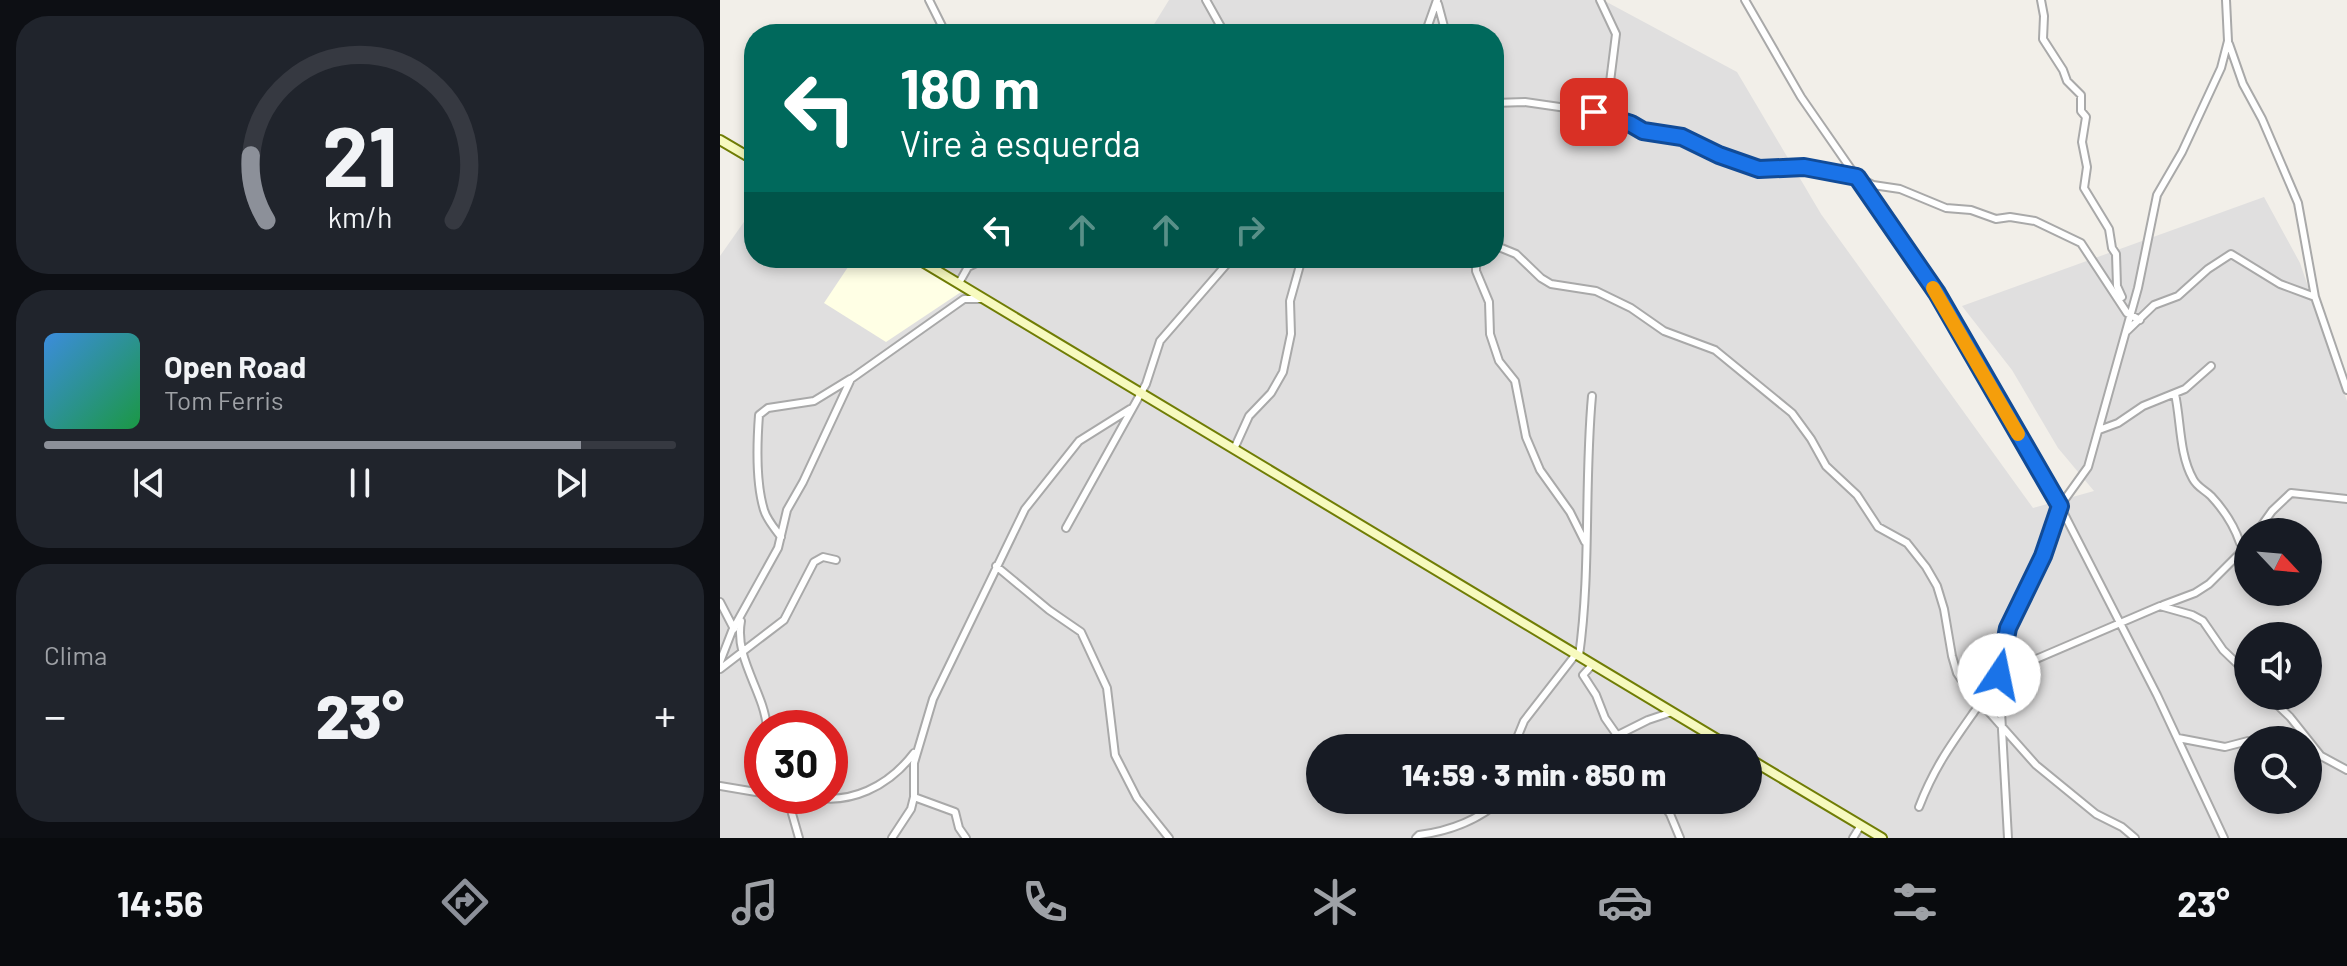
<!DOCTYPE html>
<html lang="pt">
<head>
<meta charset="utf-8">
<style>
  body { margin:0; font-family:Barlow,sans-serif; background:#20242c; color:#f1f3f6; height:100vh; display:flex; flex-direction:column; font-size:30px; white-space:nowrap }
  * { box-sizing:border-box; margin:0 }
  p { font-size:26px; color:#9ea1a6 }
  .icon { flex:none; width:44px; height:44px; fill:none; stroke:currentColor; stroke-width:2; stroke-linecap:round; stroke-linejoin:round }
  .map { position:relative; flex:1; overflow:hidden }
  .sheet { display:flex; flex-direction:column; gap:16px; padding:16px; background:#0d0f14; width:720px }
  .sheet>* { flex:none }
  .guide { position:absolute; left:24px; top:24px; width:760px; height:244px; border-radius:32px; box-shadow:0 4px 12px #0003; background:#00695c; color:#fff; overflow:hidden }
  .needle { width:52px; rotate:116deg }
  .fabs { position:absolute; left:1514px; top:518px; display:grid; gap:16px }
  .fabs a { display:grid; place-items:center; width:88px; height:88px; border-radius:50%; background:#171b24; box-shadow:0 4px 12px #0003; font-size:40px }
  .speed { position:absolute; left:24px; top:710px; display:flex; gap:16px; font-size:40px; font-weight:700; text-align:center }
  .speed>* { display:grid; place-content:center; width:104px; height:104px; border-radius:50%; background:#171b24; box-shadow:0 4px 12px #0003; line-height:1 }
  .speed .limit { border:12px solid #d22; background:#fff; color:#111 }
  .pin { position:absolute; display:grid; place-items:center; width:68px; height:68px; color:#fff; margin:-34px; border-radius:16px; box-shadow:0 4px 12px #0006 }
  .me { position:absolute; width:88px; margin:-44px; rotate:11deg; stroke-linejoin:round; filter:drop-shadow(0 0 6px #0008) }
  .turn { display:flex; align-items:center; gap:28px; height:168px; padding:0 24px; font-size:36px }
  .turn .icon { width:104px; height:104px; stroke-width:2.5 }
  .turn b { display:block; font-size:56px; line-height:68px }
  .lanes { display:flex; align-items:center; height:76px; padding:0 24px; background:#0003; justify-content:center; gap:40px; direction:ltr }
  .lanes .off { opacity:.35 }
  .big { font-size:60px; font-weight:800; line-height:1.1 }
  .sheet .card { flex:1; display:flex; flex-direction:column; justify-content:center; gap:12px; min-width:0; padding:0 28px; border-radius:32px; background:#20242c }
  .sheet .dial { align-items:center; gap:0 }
  .dial svg { height:208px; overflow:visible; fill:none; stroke:#363941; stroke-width:7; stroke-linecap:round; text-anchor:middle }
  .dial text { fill:#f1f3f6; stroke:none }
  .song { display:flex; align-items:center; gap:24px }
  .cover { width:96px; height:96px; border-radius:12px; background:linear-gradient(135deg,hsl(210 70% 55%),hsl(140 70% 35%)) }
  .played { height:8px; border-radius:4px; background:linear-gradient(90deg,#8c9099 85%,#363941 85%) }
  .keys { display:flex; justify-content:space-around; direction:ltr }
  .heat { display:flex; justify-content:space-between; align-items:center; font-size:44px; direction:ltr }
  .trip { position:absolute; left:586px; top:734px; width:456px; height:80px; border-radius:40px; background:#171b24; box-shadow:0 4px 12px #0003; font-weight:800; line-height:80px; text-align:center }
  .menu { display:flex; height:128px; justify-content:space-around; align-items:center; background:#090b0e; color:#9ea1a6 }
  .menu .icon { width:56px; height:56px }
  .menu .selected { color:#8c9099 }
  .menu b { font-size:36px; color:#f1f3f6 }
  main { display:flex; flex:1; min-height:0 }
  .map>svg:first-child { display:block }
  .residential { fill:#e0dfdf; fill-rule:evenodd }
  .education { fill:#ffffe5 }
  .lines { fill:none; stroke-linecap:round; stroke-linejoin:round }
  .street-casing { stroke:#a9a9a9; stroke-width:10 }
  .secondary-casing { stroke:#707d05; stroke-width:12 }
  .street { stroke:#fff; stroke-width:6 }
  .secondary { stroke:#f7fabf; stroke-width:8 }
  .route-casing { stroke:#114b97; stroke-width:20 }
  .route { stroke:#1a73e8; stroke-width:14 }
  .slow { stroke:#f59e0b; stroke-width:14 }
</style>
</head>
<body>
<main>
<section class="sheet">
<div class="card dial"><svg viewBox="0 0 100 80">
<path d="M14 69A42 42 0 1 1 86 69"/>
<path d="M14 69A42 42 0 0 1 8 44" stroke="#8c9099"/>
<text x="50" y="56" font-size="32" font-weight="700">21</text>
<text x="50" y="72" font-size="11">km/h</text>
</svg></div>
<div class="card">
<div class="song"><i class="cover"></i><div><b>Open Road</b><p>Tom Ferris</p></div></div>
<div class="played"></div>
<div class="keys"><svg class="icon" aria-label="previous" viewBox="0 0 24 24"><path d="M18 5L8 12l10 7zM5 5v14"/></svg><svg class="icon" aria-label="pause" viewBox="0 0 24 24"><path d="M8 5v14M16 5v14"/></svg><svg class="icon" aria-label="next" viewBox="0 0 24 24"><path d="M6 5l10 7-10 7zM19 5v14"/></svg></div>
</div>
<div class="card"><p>Clima</p>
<div class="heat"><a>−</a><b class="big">23°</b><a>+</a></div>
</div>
</section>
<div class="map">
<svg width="1627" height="838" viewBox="0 0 1627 838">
  <rect width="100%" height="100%" fill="#f2efe9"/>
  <!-- residential -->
  <path class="residential" d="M449 0H883L1017 72 1101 214 1313 508 1374 491 1338 448 1292 370 1242 306 1544 197 1580 263 1627 401V838H0V256L26 219 34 220V258H774V34H428ZM1528 532H1588V592H1528ZM1528 636H1588V696H1528ZM42 728H110V796H42ZM1528 740H1588V800H1528ZM600 748H1028V800H600Z"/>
  <!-- education -->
  <path class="education" d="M134 258H188L241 292 166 342 104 303Z"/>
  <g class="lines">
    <defs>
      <path id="street" d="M209 0 226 34
        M486 0 505 34
        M880 0 896 34 889 90 891 117
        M1025 0 1081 97 1217 293 1340 506 1437 695 1504 838
        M1321 0 1324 16 1323 39 1343 70 1347 81 1361 95V111L1366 117 1362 142 1367 167 1364 188 1389 229 1392 248 1396 254 1397 286 1402 297
        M718 4 726 34
        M705 34 717 0
        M1509 44 1523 84 1542 119 1578 203 1595 297 1627 390
        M774 103 805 102 874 112 911 124 923 131 962 137 999 155 1039 169 1084 167 1137 177 1153 185 1180 189 1226 208 1251 210 1276 219 1290 217 1315 221 1361 243 1407 313 1420 320
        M774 245 796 254 821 278 831 284 876 291 911 308 944 331 995 350 1072 413 1091 439 1106 466 1137 495 1158 527 1187 543 1206 567 1217 586 1224 609 1232 656 1237 673 1245 685 1316 765 1376 814 1402 827 1415 838
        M756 258V271L769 302 770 334 779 361 795 381 806 437 820 470 850 512 865 542
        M239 283 248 267 267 258
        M1407 331 1434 305 1458 296 1488 269 1511 254 1560 284 1595 297
        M1455 394C1461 421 1459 454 1473 479 1477 487 1485 490 1491 496 1504 510 1514 525 1520 543L1526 547
        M1379 430 1398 423 1423 406 1465 389 1491 366
        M514 449 529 416 551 393 563 372 571 334 570 301 582 258
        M346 528 426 384 440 341 512 258
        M1537 532 1552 511 1571 493 1627 499
        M61 537C55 529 47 520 44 510 36 484 37 442 39 415L48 408 94 401 130 379
        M276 566 329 610 361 632 387 688 395 755 417 798 449 838
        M0 602 14 629
        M1443 605 1475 593 1489 584 1527 546
        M21 621C14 659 44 691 47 728
        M859 656C871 571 864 483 872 396
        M0 662 12 631 58 548 67 510 83 482 131 379 244 299H260
        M873 664 863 675 876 695 885 718 906 748
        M0 669 64 620 94 562 103 557 116 560
        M1548 696 1570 717 1601 756 1627 770
        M1458 738 1505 747 1528 741
        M793 748 804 721 856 654
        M872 748 928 720 952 712
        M1588 757 1601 756
        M0 786 42 793
        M67 796 79 838
        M89 796C130 806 169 786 194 753
        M194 797 235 812 239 828 246 838
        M940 800 950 814 960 838
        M1199 807C1214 768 1230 746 1254 712 1264 699 1267 686 1279 675L1440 606 1472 615 1483 621 1503 650 1528 674
        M172 838 191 809 194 797V763L213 699 305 509 359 441 410 409
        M696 838 699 835C730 831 757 821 781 800
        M1133 838 1141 825
        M1288 838 1279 675 1288 628 1323 556 1340 506 1368 467 1418 288 1437 195 1462 152 1501 68 1508 41 1506 0"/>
      <path id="secondary" d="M0 140 34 160
        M196 258 1012 748
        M1028 758 1162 838"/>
    </defs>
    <!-- street casing -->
    <use href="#street" class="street-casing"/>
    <!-- secondary casing -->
    <use href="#secondary" class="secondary-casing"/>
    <!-- street -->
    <use href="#street" class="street"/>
    <!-- secondary -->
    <use href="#secondary" class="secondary"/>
  </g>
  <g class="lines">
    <defs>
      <path id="route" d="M874 112 911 124 923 131 962 137 999 155 1039 169 1084 167 1137 177 1217 293 1340 506 1323 556 1288 628 1279 675"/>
    </defs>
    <!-- route casing -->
    <use href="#route" class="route-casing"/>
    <!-- route -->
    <use href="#route" class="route"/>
    <!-- slow -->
    <path class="slow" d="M1213 288 1298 434"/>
  </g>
</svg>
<div class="fabs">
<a><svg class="needle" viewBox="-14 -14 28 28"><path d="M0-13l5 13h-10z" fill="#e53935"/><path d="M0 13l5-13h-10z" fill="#9ea1a6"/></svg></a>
<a><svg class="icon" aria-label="sound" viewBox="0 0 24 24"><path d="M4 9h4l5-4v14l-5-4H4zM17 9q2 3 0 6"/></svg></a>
<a><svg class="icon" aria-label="search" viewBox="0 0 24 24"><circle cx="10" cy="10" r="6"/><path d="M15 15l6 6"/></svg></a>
</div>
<div class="speed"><div class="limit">30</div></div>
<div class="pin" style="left:874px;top:112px;background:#d93025"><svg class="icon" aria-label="arrive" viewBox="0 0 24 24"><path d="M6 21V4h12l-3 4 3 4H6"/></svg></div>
<svg class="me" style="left:1279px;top:675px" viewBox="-20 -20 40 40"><circle r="19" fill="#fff"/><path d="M0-13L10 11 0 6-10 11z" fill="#1a73e8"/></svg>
<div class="trip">14:59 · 3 min · 850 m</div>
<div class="guide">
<div class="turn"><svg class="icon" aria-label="left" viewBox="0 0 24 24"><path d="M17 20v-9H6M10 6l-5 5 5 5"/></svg><div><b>180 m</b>Vire à esquerda</div></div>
<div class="lanes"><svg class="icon" aria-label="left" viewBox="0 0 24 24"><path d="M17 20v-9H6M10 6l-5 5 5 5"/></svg><svg class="icon off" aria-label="ahead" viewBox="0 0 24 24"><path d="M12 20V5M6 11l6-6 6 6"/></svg><svg class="icon off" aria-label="ahead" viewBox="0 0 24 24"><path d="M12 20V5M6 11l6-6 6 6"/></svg><svg class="icon off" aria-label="right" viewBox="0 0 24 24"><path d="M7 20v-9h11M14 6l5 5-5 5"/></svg></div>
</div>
</div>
</main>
<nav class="menu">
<b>14:56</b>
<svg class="icon selected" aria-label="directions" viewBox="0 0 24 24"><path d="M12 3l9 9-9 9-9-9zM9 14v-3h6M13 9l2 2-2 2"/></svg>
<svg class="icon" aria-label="music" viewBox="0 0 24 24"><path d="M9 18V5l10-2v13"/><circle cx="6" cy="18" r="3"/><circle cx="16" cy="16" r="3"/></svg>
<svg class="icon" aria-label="phone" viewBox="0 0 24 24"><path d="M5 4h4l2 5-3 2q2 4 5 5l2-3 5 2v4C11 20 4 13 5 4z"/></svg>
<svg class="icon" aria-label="climate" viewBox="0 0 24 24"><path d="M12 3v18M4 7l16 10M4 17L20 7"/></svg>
<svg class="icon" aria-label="car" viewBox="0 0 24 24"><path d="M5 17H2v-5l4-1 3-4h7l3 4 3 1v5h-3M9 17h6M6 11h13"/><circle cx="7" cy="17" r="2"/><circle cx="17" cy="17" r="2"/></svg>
<svg class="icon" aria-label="filters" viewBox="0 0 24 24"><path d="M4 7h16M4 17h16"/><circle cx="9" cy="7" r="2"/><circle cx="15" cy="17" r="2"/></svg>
<b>23°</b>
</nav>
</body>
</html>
